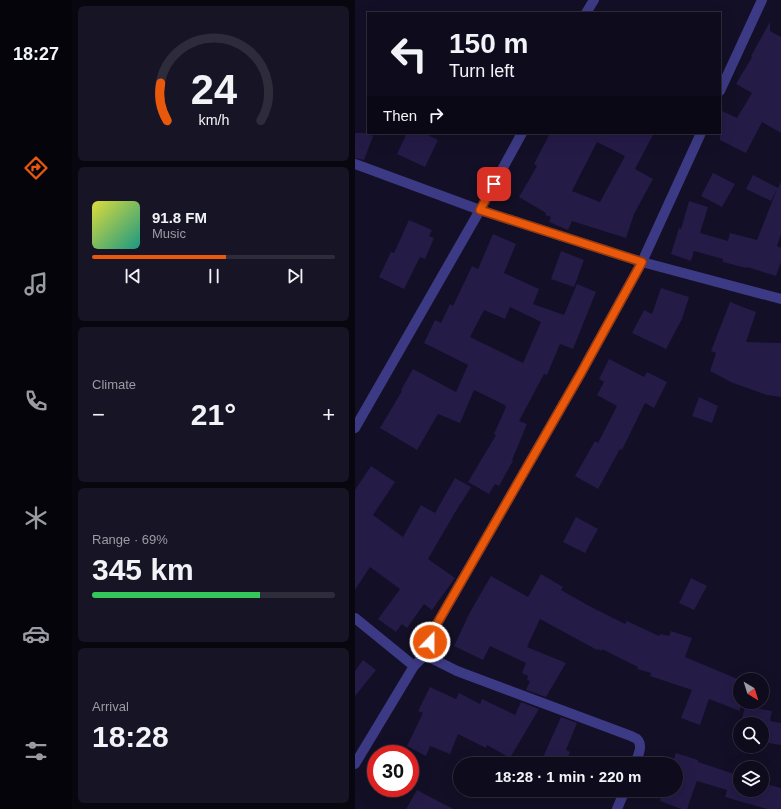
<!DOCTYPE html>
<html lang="en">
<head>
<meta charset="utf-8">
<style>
  body { margin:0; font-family:Arial,sans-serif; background:#171425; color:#f1f3f6; height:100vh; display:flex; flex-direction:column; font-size:15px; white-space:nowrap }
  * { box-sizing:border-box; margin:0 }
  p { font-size:13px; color:#9b9ba3 }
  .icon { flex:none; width:22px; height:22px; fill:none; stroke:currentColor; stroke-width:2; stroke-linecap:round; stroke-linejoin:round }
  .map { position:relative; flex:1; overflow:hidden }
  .side { display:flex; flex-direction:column; gap:6px; padding:6px; background:#08060f; width:283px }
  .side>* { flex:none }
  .banner { position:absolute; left:12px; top:12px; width:354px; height:122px; border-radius:0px; box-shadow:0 4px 16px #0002,0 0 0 1px #2e2b3b; background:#0e0b1c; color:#f1f3f6; overflow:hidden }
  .needle { width:26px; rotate:142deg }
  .controls { position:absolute; left:378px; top:673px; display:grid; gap:8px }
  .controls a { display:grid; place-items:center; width:36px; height:36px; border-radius:50%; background:#0e0b1c; box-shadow:0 4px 16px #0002,0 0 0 1px #2e2b3b; font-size:20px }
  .speed { position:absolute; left:12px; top:745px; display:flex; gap:8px; font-size:20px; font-weight:700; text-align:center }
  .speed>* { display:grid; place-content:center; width:52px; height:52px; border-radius:50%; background:#0e0b1c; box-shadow:0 4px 16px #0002,0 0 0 1px #2e2b3b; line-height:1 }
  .speed .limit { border:6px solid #d22; background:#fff; color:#111 }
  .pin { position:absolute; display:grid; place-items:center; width:34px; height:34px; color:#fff; margin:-17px; border-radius:8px; box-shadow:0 2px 6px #0006 }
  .me { position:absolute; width:44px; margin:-22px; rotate:22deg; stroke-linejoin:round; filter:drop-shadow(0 0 3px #0008) }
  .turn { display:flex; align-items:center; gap:14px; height:84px; padding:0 16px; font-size:18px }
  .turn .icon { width:52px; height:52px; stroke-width:2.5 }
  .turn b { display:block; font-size:28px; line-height:34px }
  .then { display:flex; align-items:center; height:38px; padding:0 16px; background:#0003; gap:8px; font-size:15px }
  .big { font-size:30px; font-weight:800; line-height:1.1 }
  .side .widget { flex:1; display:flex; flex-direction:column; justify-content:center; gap:6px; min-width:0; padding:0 14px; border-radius:6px; background:#171425 }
  .side .dial { align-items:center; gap:0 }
  .dial svg { height:104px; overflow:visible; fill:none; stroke:#2e2b3b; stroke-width:7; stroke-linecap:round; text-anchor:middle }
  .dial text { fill:#f1f3f6; stroke:none }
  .song { display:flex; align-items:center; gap:12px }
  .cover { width:48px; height:48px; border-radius:6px; background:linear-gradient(135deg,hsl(60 70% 55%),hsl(170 70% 35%)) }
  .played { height:4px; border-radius:2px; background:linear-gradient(90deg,#ea580c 55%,#2e2b3b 55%) }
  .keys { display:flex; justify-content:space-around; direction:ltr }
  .heat { display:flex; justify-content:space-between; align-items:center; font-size:22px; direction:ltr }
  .charge { height:6px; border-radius:3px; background:linear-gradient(90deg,#34c759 69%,#2e2b3b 0) }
  .trip { position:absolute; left:98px; top:757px; width:230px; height:40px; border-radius:20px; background:#0e0b1c; box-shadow:0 4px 16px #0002,0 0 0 1px #2e2b3b; font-weight:800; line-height:40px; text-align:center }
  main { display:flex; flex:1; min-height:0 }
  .tab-bar { display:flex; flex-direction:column; width:72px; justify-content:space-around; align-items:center; background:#06040b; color:#9b9ba3 }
  .tab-bar .icon { width:28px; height:28px }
  .tab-bar .on { color:#ea580c }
  .tab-bar b { font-size:18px; color:#f1f3f6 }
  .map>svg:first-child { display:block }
  .building { fill:#241b47; fill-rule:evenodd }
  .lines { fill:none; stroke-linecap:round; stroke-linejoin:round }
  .minor { stroke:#3d3a85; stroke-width:10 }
  .route-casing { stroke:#983908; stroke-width:10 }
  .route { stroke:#ea580c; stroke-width:7 }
</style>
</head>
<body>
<main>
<nav class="tab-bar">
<b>18:27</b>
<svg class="icon on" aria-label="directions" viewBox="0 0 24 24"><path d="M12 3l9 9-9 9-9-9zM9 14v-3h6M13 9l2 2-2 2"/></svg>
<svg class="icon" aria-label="music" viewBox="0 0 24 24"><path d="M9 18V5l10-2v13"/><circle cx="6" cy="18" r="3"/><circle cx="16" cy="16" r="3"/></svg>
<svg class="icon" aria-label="phone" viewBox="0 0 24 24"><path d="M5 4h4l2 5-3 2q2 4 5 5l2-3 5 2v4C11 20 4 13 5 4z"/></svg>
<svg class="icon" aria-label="climate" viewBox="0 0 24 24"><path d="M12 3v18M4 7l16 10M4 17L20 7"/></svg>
<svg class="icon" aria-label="car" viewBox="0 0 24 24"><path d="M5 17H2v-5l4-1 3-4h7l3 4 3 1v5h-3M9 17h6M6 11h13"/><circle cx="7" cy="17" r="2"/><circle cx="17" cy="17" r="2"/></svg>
<svg class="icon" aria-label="filters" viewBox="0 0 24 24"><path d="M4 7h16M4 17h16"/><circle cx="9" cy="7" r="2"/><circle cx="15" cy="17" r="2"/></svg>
</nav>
<section class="side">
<div class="widget dial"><svg viewBox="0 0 100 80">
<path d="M14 69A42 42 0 1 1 86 69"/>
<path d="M14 69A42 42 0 0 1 9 40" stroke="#ea580c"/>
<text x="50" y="56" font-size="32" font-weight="700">24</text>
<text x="50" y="72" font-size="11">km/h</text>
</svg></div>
<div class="widget">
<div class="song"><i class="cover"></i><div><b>91.8 FM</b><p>Music</p></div></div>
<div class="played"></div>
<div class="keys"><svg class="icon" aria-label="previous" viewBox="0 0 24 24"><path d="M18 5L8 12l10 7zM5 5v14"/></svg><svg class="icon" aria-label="pause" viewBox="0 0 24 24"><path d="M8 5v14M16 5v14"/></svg><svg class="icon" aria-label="next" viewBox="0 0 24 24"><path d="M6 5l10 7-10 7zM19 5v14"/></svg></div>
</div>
<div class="widget"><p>Climate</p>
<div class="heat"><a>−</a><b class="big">21°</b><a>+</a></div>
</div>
<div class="widget"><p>Range · 69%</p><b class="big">345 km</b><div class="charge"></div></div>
<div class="widget"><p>Arrival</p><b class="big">18:28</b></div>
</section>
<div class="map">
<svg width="426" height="809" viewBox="0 0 426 809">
  <rect width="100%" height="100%" fill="#130f26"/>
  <!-- building -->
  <path class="building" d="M415 22V31L426 37V133L407 122 391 153 365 140V110L382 118 397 93 381 84 397 57 396 56Z
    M0 133H10L18 136 9 160 0 158Z
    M52 133H69L83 140 70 167 42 154Z
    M195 133H299L280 169 298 179 279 214 271 238 217 221 213 230 194 222 196 217 190 215 191 213 164 197 182 166 179 164ZM242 142 270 156 245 202 217 191Z
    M358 173 380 184 367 207 346 196Z
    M398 175 423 188 426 182V234L422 246 426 248V262L421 276 392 267 391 268 368 262V259L339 251 336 261 316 254 324 228 326 229 334 201 353 207 345 233 373 241 375 233 402 240 422 189 416 201 391 189Z
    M54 220 77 230 74 236 79 238 70 259 65 257 49 289 24 277 36 252 39 253Z
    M138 234 161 244 149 273 184 289 178 304 209 315 222 284 241 292 228 324 218 349 205 344 192 375 189 374 164 421 172 424 157 460 158 461 144 486 140 484 134 494 113 482 141 435 139 434 151 407 150 406V405L119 390 105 423 83 414 62 450 25 428 47 391 46 390 58 369 101 392 113 365 69 343 80 320 86 323 95 304 98 306 117 266 123 269ZM155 307 186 322 168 363 115 337 129 310 150 319Z
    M206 251 229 260 219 287 196 279Z
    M306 288 334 297 327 319 311 349 277 333 289 310 297 314Z
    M375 302 401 312 391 342 426 343V397L412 395 378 383 355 371 361 353 356 351Z
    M254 359 289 377 292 372 312 382 299 408 290 403 267 450 265 449 243 489 220 476 240 441 243 443 262 406 242 395 249 382 244 379Z
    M344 397 363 406 357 423 337 416Z
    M16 466 40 482 18 515 48 537 66 505 80 513 100 478 116 487 105 505V504L73 559 100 578 77 610 69 604 52 628 47 624 41 632 23 619 45 589 15 567 0 590V490Z
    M221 517 243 529 230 553 208 542Z
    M186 574 208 587 206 590 236 607 270 624 272 621 304 636 305 634 314 636 316 631 337 638 330 657 385 680V711L354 699 345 725 326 718 337 690 295 676 296 673 282 669 283 667 247 649V651L243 649 242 650 185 619 172 647 211 663 191 697 171 690 175 681 172 680 173 676 167 673 171 663 135 646 128 660 99 646 115 612 136 576 173 597Z
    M336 578 352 586 339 610 324 603Z
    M8 660 21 670 0 696V671Z
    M75 687 101 699 104 693 125 704 127 699 160 715 166 702 184 709 155 758 132 745 131 748 103 734 95 754 75 746 71 756 52 746 68 713 63 711Z
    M390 706 417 711 415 721 426 723V745L407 742V724H386Z
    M206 717 222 723 211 750 215 752 210 764H185Z
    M321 753 343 760V762L385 776V790H407V783L426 788V809H412L370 797 372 790 342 781 332 809H326L305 801 308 790H321V764H317Z
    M62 790 98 809H51Z"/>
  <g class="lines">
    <!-- minor -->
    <path class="minor" d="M231 13 239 0
      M365 91 407 0
      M0 164 125 210 287 262 426 299
      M0 428 125 210 167 133
      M0 618 59 666
      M70 655 102 671 276 736C278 737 280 738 282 739 289 746 282 757 280 764
      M0 764 59 666 70 655 79 629 226 373 287 262 346 133
      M262 809 270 790"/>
  </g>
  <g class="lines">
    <defs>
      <path id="route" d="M75 642 79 629 226 373 287 262 125 210 139 184"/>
    </defs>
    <!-- route casing -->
    <use href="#route" class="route-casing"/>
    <!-- route -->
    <use href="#route" class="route"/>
  </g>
</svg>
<div class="controls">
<a><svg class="needle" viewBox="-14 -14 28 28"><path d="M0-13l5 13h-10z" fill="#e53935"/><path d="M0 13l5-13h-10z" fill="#9b9ba3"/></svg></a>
<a><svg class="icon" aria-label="search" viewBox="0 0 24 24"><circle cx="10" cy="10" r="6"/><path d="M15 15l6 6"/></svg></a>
<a><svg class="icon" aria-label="layers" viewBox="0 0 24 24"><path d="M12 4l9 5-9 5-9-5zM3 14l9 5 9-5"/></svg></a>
</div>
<div class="speed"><div class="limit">30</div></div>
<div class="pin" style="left:139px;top:184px;background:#d93025"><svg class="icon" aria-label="arrive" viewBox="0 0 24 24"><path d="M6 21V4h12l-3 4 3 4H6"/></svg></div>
<svg class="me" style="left:75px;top:642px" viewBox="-20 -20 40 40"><circle r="17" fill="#ea580c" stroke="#fff" stroke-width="3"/><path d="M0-11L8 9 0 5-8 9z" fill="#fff"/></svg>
<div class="trip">18:28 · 1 min · 220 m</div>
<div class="banner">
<div class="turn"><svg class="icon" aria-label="left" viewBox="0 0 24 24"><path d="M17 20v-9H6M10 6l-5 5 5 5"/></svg><div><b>150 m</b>Turn left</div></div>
<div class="then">Then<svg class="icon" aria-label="right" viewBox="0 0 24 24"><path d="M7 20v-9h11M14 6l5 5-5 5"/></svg></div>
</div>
</div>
</main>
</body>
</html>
